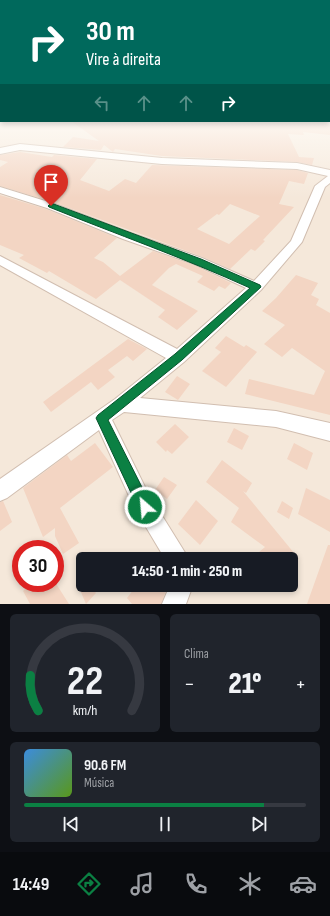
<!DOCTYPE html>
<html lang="pt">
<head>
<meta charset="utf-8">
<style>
  body { margin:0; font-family:"Sofia Sans Condensed",sans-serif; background:#20242c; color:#f1f3f6; height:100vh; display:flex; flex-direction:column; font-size:15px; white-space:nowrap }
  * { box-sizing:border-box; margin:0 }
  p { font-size:13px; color:#9ea1a6 }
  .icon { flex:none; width:22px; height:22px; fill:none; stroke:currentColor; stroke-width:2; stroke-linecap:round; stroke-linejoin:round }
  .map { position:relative; height:604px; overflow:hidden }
  .side { display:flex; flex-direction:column; gap:10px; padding:10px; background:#0d0f14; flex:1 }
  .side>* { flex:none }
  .hud { position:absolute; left:0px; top:0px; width:330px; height:122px; box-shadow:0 2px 6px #0003; background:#00695c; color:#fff; overflow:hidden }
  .speed { position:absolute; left:12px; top:540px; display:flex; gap:8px; font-size:20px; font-weight:700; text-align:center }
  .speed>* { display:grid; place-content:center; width:52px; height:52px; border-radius:50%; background:#171b24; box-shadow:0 2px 6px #0003; line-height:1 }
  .speed .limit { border:6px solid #d22; background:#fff; color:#111 }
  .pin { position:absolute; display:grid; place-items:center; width:34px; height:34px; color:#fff; margin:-41px -17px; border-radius:50% 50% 50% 0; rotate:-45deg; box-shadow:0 0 4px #0007 }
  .pin .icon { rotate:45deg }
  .me { position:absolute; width:44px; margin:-22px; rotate:333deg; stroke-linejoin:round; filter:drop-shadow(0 0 3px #0008) }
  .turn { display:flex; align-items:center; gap:14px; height:84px; padding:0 20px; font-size:18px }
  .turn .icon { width:52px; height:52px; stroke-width:2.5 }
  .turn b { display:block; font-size:28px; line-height:34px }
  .lanes { display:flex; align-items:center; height:38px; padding:0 20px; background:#0003; justify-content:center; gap:20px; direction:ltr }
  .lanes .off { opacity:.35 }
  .big { font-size:30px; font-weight:800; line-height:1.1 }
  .side .tile { flex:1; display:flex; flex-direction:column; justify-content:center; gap:6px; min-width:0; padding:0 14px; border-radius:6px; background:#20242c }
  .side .dial { align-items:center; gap:0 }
  .dial svg { height:104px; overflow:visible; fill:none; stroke:#363941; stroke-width:7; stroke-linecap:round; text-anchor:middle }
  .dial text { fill:#f1f3f6; stroke:none }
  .song { display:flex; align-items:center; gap:12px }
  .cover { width:48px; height:48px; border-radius:6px; background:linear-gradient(135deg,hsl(210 70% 55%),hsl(90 70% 35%)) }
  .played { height:4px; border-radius:2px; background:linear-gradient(90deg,#0b8043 85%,#363941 85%) }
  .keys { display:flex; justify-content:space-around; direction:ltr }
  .heat { display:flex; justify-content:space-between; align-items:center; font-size:22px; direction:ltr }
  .side .tiles { flex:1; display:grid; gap:10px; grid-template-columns:1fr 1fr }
  .tile:last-child { grid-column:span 2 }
  .trip { position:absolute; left:76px; top:552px; width:222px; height:40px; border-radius:6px; background:#171b24; box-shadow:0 2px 6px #0003; font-weight:800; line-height:40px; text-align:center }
  .menu { display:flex; height:64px; justify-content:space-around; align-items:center; background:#090b0e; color:#9ea1a6 }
  .menu .icon { width:28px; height:28px }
  .menu .active { color:#0b8043 }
  .menu b { font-size:18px; color:#f1f3f6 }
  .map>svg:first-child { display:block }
  .residential { fill:#f5e8da; fill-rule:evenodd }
  .building { fill:#f3d5c3; fill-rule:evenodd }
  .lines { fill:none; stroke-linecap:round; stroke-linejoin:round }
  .minor-casing { stroke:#d1beb0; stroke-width:2 }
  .minor { fill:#fff; fill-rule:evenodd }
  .route { fill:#0b8043; stroke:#07532c }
</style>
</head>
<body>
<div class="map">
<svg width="330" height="604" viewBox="0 0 330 604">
  <rect width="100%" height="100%" fill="#fdf6ec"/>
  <!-- residential -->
  <path class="residential" d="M0 113 1 121H329L330 113V604H0ZM21 549H55V583H21ZM83 559H291V585H83Z"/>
  <!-- building -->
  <path class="building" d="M71 121H330V135L303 132 304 135 288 134 299 157 314 158 312 165 297 162 162 156 115 149 113 152 104 145 101 150 63 147 73 137 99 141Z
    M20 152 52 157 54 155 97 159 80 180 109 191 125 179 136 183 152 165 297 170 308 173 304 184 289 181 279 204 294 207 263 240 265 241 255 251 251 249 230 269 203 257 56 203 0 186V167L8 162 0 160V155ZM230 204 260 216 229 244 197 229 217 214 219 215Z
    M0 195 46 209 117 238 94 258 103 262 120 276 153 251 193 265 231 283 225 289 219 286 214 291 197 282 203 276 176 264 169 268 152 285 198 311 177 330 158 317 165 310 120 280 96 299 49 271 47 273 19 258 24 255 0 245Z
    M296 275 318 283 311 295 319 299 316 305 330 313V415L245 394 249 379 314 395 325 371 292 348 282 357 264 344 285 325 262 311 276 298Z
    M226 336 244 347 246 345 257 352 226 387 202 371 221 352 215 348Z
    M128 339 147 349 133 361 127 356 108 370 115 377 98 390 91 382 51 412 43 402Z
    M177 376 190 384 178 400 165 392Z
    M175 424 189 437 172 454 167 450 166 452 156 442Z
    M234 428 249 436 242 450 227 442Z
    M95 443 113 467 60 508 79 543 63 554 55 536V528L43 537 23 488 67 455 71 461Z
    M294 443 313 453 307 470 287 459Z
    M222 460 252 483 246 493 243 491 299 559H265L259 552 265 547 231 522 239 508 206 482Z
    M164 477 177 485 167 499 155 490Z
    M306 488 330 500V532L298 514Z
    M196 500 218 521 200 545 178 524Z
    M3 501 12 522 0 531V502Z
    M282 501 293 508 289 519 277 512Z
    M328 545H330V604H307Z
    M55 582 69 604H30L23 591 32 583H38L40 588Z
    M78 585H89L96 593 86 604Z
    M137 585H168L161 604H132L127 598Z"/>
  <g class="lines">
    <defs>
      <path id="minor" d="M20 144 162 158 297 163 330 170V183L325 187 302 242 261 290 184 362 140 398 276 411 330 423V441L276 427 124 412 112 420 148 493 189 559H165L134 507 99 430 7 498 0 501V479L115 399 166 358 0 265V256L177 349 246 288 194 264 123 239 47 208 0 193V187L55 204 131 233 202 258 254 281 291 241 315 186 328 176 297 169 162 164 20 150 0 154V148Z
        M170 585H193L186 604H162Z"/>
    </defs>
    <!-- minor casing -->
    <use href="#minor" class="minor-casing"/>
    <!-- minor -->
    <use href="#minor" class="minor"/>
  </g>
  <!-- sky -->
  <linearGradient id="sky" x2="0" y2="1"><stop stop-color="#97c7e8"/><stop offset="0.57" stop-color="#fefbf6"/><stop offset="1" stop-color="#fefbf6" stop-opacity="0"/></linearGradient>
  <rect width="330" height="198" fill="url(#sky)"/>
  <!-- route -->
  <path class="route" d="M51 203 201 259 260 285 261 287 182 360 108 420 152 507 150 512 145 514 140 512 96 418 98 415 175 354 250 288C184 258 116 234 49 207L48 206Z"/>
</svg>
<div class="speed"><div class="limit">30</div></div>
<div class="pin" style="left:51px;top:206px;background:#d93025"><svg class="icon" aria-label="arrive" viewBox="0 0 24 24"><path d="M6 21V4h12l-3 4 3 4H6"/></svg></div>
<svg class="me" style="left:145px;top:507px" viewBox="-20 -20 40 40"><circle r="17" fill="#0b8043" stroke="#fff" stroke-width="3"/><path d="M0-11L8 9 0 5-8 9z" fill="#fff"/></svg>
<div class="trip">14:50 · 1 min · 250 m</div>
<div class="hud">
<div class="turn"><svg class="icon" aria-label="right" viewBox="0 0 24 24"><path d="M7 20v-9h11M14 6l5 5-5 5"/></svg><div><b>30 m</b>Vire à direita</div></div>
<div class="lanes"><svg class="icon off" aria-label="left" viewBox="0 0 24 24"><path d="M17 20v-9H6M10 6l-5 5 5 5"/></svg><svg class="icon off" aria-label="ahead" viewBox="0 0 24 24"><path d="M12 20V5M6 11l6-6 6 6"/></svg><svg class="icon off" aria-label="ahead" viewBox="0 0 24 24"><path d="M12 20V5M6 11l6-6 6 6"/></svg><svg class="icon" aria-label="right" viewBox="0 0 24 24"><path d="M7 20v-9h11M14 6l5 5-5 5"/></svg></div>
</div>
</div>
<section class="side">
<div class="tiles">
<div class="tile dial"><svg viewBox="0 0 100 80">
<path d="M14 69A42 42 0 1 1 86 69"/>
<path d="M14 69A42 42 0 0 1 8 42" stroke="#0b8043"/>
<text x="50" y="56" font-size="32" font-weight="700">22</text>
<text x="50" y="72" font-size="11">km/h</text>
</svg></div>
<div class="tile"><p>Clima</p>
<div class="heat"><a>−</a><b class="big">21°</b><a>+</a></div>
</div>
<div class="tile">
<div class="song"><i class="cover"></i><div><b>90.6 FM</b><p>Música</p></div></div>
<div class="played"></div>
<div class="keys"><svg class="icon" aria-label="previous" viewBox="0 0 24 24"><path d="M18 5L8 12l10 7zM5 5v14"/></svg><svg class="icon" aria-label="pause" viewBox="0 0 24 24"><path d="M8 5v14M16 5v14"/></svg><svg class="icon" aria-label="next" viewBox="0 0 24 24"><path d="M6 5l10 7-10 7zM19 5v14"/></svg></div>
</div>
</div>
</section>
<nav class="menu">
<b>14:49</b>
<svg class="icon active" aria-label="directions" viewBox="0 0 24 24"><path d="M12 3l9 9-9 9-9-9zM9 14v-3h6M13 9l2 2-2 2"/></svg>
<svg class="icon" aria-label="music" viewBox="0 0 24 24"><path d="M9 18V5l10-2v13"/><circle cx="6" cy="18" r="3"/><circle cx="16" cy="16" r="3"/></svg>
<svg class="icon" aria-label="phone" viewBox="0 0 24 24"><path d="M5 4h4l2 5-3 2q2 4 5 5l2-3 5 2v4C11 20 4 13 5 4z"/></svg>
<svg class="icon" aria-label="climate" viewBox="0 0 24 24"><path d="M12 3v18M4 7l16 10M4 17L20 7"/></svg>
<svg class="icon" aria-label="car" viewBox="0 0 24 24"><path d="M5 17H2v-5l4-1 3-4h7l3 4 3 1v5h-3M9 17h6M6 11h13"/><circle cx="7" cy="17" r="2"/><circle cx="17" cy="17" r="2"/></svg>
</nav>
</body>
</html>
